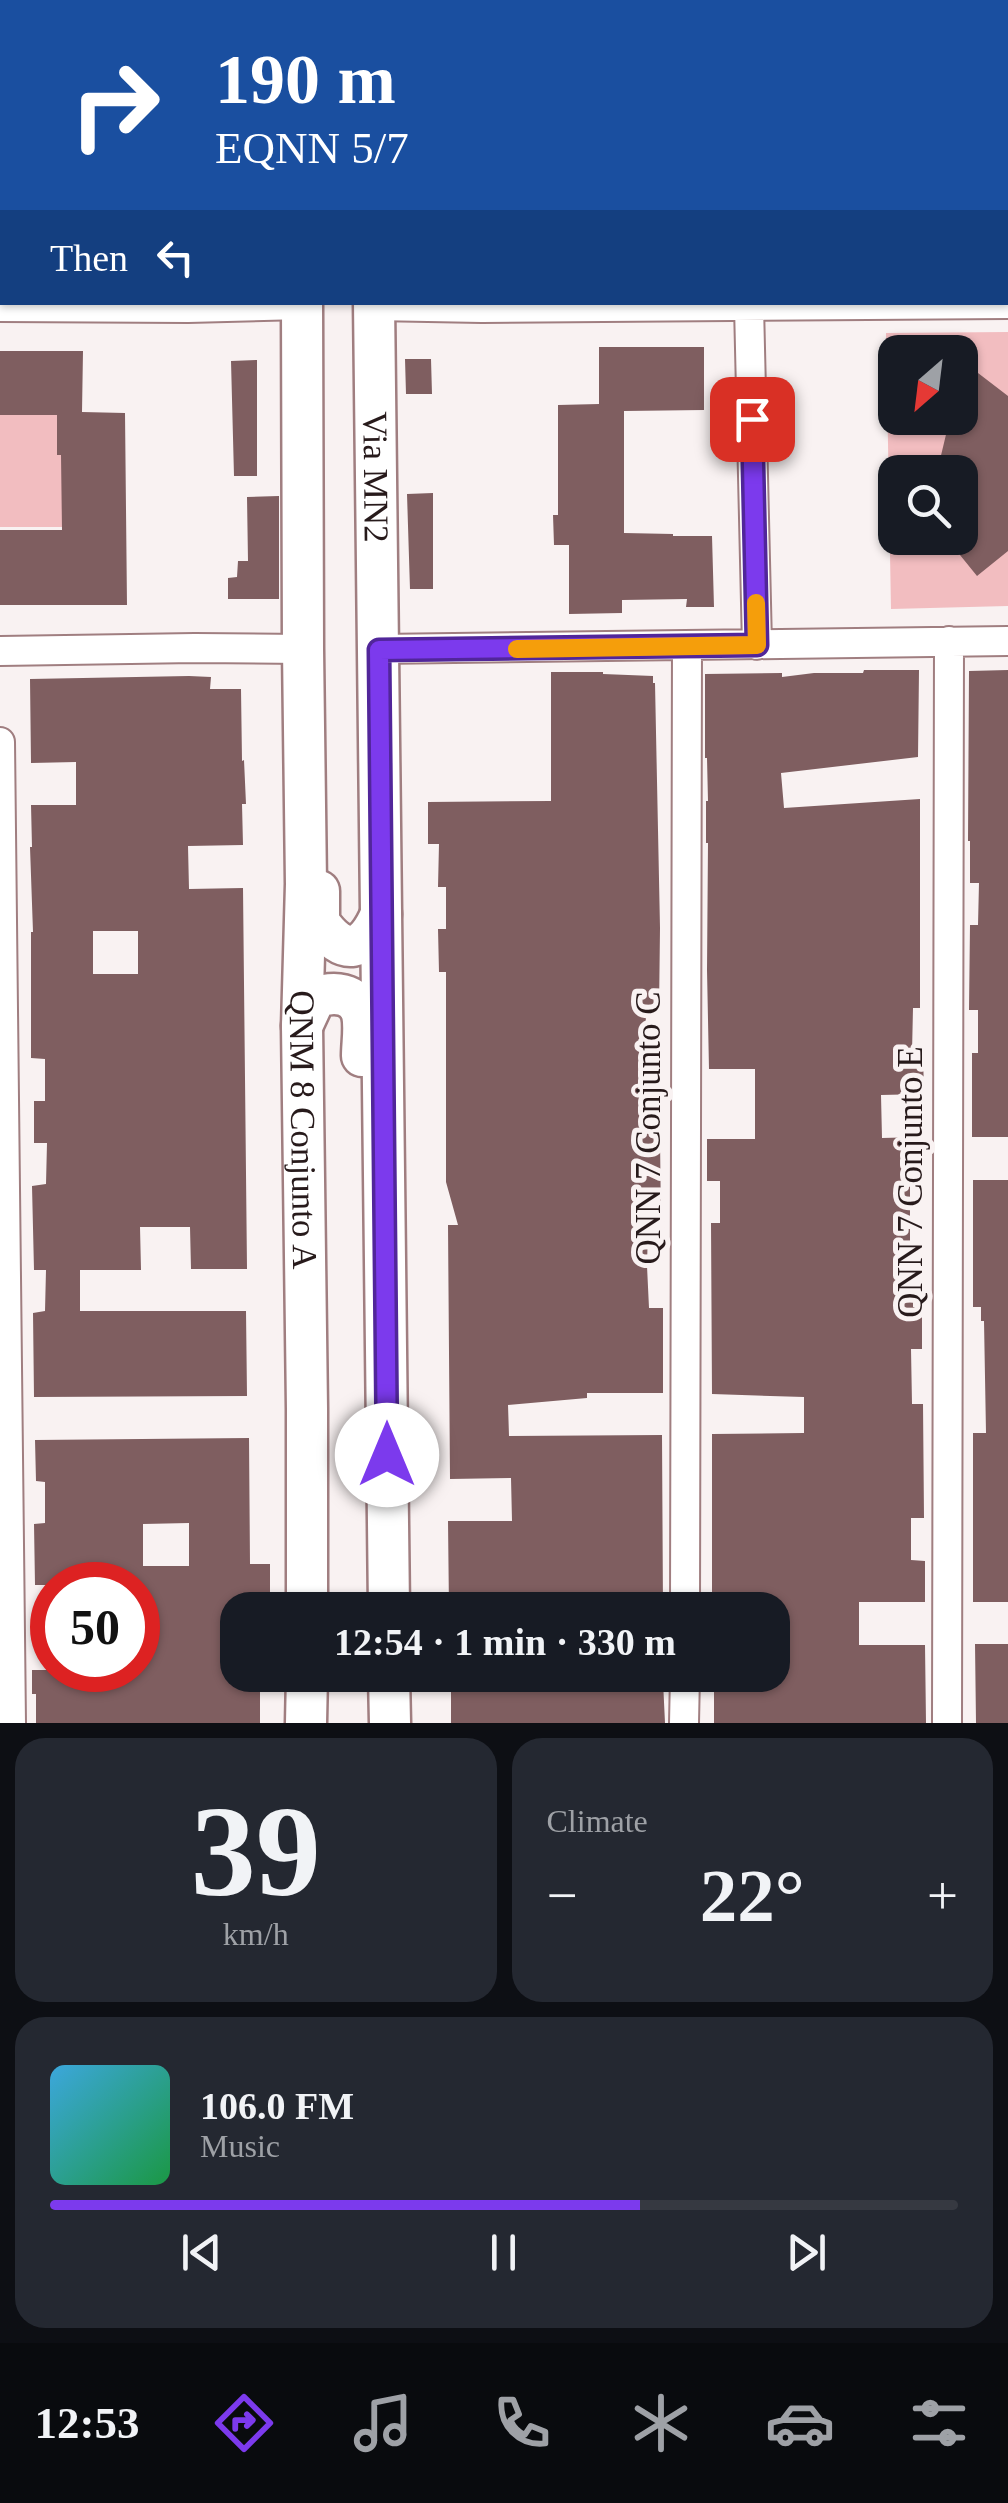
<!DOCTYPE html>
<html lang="en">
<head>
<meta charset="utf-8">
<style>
  body { margin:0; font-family:"Times New Roman",serif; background:#242831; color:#f1f3f6; height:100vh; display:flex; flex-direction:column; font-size:38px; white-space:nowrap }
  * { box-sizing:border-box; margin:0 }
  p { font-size:32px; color:#9ea1a6 }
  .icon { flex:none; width:55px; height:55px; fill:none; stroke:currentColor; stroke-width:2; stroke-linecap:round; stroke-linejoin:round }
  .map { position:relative; height:1723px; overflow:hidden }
  .details { display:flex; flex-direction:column; gap:15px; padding:15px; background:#0d0f14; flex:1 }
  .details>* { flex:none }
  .top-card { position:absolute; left:0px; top:0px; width:1010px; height:305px; box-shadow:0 2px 8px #0004; background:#1a4fa0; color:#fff; overflow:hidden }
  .needle { width:65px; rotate:208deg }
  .buttons { position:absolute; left:878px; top:335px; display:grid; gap:20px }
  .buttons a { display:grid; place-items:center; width:100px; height:100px; border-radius:20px; background:#171b24; box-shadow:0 2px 8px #0004; font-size:50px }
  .speed { position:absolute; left:30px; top:1562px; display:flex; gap:20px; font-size:50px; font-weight:700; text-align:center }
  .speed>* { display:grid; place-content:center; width:130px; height:130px; border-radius:50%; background:#171b24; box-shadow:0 2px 8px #0004; line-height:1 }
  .speed .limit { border:15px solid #d22; background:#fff; color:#111 }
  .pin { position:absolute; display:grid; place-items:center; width:85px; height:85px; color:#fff; margin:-42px; border-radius:20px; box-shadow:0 5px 15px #0006 }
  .me { position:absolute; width:110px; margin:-55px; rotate:0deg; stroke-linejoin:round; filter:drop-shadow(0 0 8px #0008) }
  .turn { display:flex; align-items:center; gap:35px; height:210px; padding:0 50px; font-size:45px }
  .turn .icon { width:130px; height:130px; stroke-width:2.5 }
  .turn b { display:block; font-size:70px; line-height:85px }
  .then { display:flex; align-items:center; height:95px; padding:0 50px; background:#0003; gap:20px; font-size:38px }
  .big { font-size:75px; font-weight:700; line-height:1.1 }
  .details .widget { flex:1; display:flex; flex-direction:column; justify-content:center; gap:15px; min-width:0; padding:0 35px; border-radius:30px; background:#242831 }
  .details .dial { align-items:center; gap:0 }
  .dial b { font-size:130px; line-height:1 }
  .song { display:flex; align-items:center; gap:30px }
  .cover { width:120px; height:120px; border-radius:15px; background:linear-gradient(135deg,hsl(200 70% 55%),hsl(140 70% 35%)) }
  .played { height:10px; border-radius:5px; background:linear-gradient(90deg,#7c3aed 65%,#363941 65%) }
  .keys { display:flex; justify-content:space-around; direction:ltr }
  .heat { display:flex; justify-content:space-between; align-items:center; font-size:55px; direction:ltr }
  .details .tiles { flex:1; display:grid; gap:15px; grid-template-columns:1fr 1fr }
  .widget:last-child { grid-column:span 2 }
  .trip { position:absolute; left:220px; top:1592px; width:570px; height:100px; border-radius:30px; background:#171b24; box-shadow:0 2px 8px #0004; font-weight:700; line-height:100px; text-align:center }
  .dock { display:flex; height:160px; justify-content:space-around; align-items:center; background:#090b0e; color:#9ea1a6 }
  .dock .icon { width:70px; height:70px }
  .dock .on { color:#7c3aed }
  .dock b { font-size:45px; color:#f1f3f6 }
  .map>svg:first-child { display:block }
  .green { fill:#f2bdc0; fill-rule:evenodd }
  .building { fill:#7f5e60; fill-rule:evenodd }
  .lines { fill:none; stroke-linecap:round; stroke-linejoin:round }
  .minor-casing { stroke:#a07e80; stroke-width:32 }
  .secondary-casing { stroke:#a07e80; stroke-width:45 }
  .minor { stroke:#fff; stroke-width:28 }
  .secondary { stroke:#fff; stroke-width:40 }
  .route-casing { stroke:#51269a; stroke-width:25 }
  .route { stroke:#7c3aed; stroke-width:18 }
  .slow { stroke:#f59e0b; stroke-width:18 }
  .labels { text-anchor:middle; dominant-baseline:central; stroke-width:10; stroke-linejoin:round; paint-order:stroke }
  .street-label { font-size:35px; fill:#271a1b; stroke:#f9f2f2 }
</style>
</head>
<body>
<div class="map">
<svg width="1008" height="1723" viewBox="0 0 1008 1723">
  <rect width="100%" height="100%" fill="#f9f2f2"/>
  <!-- green -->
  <path class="green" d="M1008 332V606L891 609 886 333ZM895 352H960V418H895ZM895 472H960V538H895Z
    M62 410 63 527H0V411Z"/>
  <!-- building -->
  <path class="building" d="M599 347H704V410L624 411V533L673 534V536H712L714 607H686L687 599 622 600V613L569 614V545H554L553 515H558V405L599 404Z
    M0 351H83L82 412 125 413 127 605H0V530H62L61 455H57V415H0Z
    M405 359H431L432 394H406Z
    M257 360V476H234L231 361Z
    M978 373 1008 396V551L977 576 960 555 951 538H960V472H937L950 418H960V398Z
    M433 493V589H410L407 494Z
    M279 496V599H228V578L237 577 238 561H248L247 497Z
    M864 670H919L918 757 781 773 784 808 920 799V1008H913L912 1053H923L924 1094 881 1095 882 1138 921 1137V1180H910V1241H905L906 1291H913V1307H922V1349H911L912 1404H923L924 1518H911V1560L925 1561V1602H859V1645H925L926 1723H714V1675H772V1610H766L765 1603H712V1434L804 1433V1397L712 1394 711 1223H720V1181H707V1139H755V1069H709L707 970 708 843H706V801H708L707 758H705V674L782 673V677L814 673H863Z
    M1008 670V1137H972V1053H978V1010H969L970 925H978L979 883H970V841H968L969 671Z
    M551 672H603V674L653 676V683H655L660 928 659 1012H646L645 1055H659L661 1223 648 1227 647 1266 649 1308H663V1393H587V1398L508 1405 509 1436 662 1435 663 1610H449L448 1521H512L511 1478 450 1479 448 1225H458L446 1182V972H439L438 929H446V887H438L439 844H428V802L551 801Z
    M189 676 211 677 210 689H241L242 761 244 760 246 804H242L243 845 188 846 189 889 243 888 247 1269H191L190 1227H140L141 1270H80V1311H246L247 1396 34 1397 33 1313 45 1311 46 1270H34L32 1186 46 1184 47 1143H34V1101H45V1059L31 1058V932H33L30 847H32L31 805H76V762L31 763 30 679ZM93 931H138V974H93Z
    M973 1180H1008V1602H973V1433H986L984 1321H981V1307H973Z
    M249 1438 250 1564H270V1607H261V1610H238V1675H260V1723H36V1694H32V1670H138V1585H35L34 1524 45 1523V1482L36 1481 35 1440ZM189 1523V1566H143V1524Z
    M975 1644H1008V1723H976Z
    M451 1675H501V1679H557V1675H648V1680L663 1681 665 1723H451Z"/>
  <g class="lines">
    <defs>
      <path id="minor" d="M3 0V2
        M673 0V2
        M939 0V2
        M374 306 482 308 1008 304
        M749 306 757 645
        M0 307 188 308 302 305
        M379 649 1008 641
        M0 651 195 648 303 649
        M0 742 11 1723
        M685 1610 687 646
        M684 1723 685 1675
        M947 1723 949 641"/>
      <g id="secondary">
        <path d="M372 0V2"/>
        <path d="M297 2V0"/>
        <path id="s1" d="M302 302 303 649 306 884 302 1026 307 1409V1610"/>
        <path id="s2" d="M374 302 389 1610"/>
        <path d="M319 891V922C344 958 365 952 381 914"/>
        <path d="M302 1026 315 998C333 991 356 992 362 1014 365 1027 362 1043 362 1056"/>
        <path d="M389 1675 390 1723"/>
        <path d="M306 1723 307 1675"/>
      </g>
    </defs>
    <!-- minor casing -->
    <use href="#minor" class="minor-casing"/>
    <!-- secondary casing -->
    <use href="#secondary" class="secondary-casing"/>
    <!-- minor -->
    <use href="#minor" class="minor"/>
    <!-- secondary -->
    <use href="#secondary" class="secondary"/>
  </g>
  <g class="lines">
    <defs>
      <path id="route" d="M387 1455 379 650 757 645 752 419"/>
    </defs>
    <!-- route casing -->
    <use href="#route" class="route-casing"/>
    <!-- route -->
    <use href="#route" class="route"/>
    <!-- slow -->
    <path class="slow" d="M517 649 757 645 756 603"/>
  </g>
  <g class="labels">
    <!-- street labels -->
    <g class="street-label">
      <text stroke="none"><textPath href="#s2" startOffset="175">Via MN2</textPath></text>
      <text transform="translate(648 1128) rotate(-90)">QNN 7 Conjunto C</text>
      <text stroke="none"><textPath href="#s1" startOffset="828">QNM 8 Conjunto A</textPath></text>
      <text transform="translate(910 1182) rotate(-90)">QNN 7 Conjunto E</text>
    </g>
  </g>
</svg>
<div class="buttons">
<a><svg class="needle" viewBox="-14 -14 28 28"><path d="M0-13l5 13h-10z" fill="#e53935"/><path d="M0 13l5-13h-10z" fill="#9ea1a6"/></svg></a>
<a><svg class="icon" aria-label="search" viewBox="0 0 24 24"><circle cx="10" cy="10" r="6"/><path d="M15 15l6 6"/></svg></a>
</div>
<div class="speed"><div class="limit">50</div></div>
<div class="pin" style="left:752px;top:419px;background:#d93025"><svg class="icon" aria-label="arrive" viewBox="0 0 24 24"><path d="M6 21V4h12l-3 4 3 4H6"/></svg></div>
<svg class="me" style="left:387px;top:1455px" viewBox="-20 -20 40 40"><circle r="19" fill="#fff"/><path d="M0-13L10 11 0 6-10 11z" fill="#7c3aed"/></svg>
<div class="trip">12:54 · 1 min · 330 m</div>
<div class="top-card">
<div class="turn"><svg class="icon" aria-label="right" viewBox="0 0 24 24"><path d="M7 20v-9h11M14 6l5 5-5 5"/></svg><div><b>190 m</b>EQNN 5/7</div></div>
<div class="then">Then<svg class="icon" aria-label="left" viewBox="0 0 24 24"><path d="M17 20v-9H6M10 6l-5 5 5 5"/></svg></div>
</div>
</div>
<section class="details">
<div class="tiles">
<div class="widget dial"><b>39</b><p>km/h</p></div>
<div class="widget"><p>Climate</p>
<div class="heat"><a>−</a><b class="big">22°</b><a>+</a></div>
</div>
<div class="widget">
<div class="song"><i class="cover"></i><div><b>106.0 FM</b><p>Music</p></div></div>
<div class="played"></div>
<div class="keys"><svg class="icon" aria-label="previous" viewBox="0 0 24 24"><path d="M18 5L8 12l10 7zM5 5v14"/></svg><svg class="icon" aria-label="pause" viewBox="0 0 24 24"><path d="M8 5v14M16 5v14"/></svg><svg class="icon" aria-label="next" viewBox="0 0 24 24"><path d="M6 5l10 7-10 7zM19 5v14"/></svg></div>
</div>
</div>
</section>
<nav class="dock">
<b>12:53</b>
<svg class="icon on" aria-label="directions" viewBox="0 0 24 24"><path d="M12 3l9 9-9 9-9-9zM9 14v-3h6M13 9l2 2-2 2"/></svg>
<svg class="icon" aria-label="music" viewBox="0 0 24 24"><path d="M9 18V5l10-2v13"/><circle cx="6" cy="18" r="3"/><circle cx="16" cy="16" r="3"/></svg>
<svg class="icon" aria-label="phone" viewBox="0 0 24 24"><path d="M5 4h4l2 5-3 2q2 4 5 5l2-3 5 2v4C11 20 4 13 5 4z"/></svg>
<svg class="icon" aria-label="climate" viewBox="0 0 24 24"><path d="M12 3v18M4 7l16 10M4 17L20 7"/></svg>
<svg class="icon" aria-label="car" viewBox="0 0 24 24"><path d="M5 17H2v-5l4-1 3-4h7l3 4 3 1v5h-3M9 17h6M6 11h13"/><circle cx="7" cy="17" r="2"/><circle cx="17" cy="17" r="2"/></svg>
<svg class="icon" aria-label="filters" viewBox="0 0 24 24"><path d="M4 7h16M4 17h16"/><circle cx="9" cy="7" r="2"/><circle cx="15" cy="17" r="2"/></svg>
</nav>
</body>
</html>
